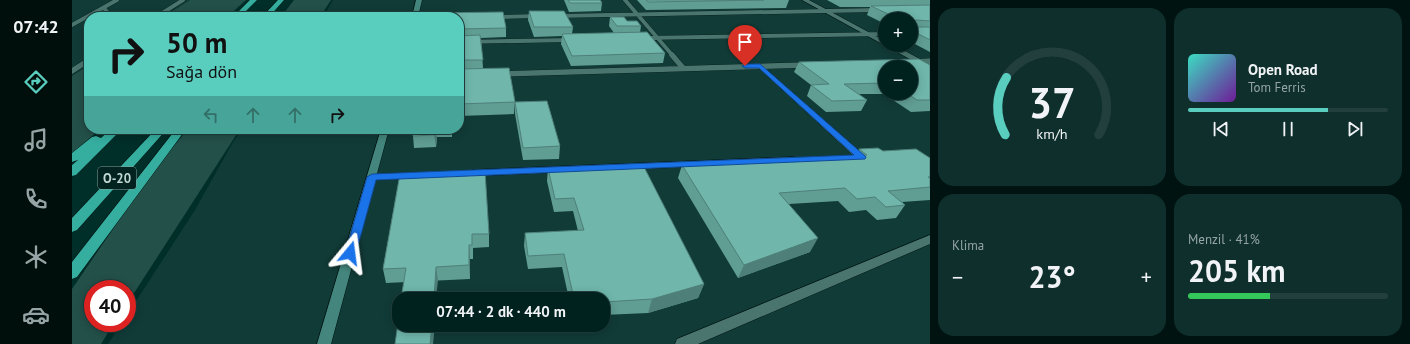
<!DOCTYPE html>
<html lang="tr">
<head>
<meta charset="utf-8">
<style>
  body { margin:0; font-family:"PT Sans",sans-serif; background:#0e2f2c; color:#f1f3f6; height:100vh; display:flex; flex-direction:column; font-size:15px; white-space:nowrap }
  * { box-sizing:border-box; margin:0 }
  p { font-size:13px; color:#95a4a4 }
  .icon { flex:none; width:22px; height:22px; fill:none; stroke:currentColor; stroke-width:2; stroke-linecap:round; stroke-linejoin:round }
  .map { position:relative; flex:1; overflow:hidden }
  .sheet { display:flex; flex-direction:column; gap:8px; padding:8px; background:#001311; width:480px }
  .sheet>* { flex:none }
  .top-card { position:absolute; left:12px; top:12px; width:380px; height:122px; border-radius:16px; box-shadow:0 2px 10px #0003,0 0 0 1px #223f3d; background:#59cebe; color:#111; overflow:hidden }
  .buttons { position:absolute; left:806px; top:12px; display:grid; gap:8px }
  .buttons a { display:grid; place-items:center; width:40px; height:40px; border-radius:50%; background:#00221f; box-shadow:0 2px 10px #0003,0 0 0 1px #223f3d; font-size:20px }
  .speed { position:absolute; left:12px; top:280px; display:flex; gap:8px; font-size:20px; font-weight:700; text-align:center }
  .speed>* { display:grid; place-content:center; width:52px; height:52px; border-radius:50%; background:#00221f; box-shadow:0 2px 10px #0003,0 0 0 1px #223f3d; line-height:1 }
  .speed .limit { border:6px solid #d22; background:#fff; color:#111 }
  .pin { position:absolute; display:grid; place-items:center; width:34px; height:34px; color:#fff; margin:-41px -17px; border-radius:50% 50% 50% 0; rotate:-45deg; box-shadow:0 0 4px #0007 }
  .pin .icon { rotate:45deg }
  .me { position:absolute; width:44px; margin:-22px; rotate:16deg; stroke-linejoin:round; filter:drop-shadow(0 0 3px #0008) }
  .turn { display:flex; align-items:center; gap:14px; height:84px; padding:0 16px; font-size:18px }
  .turn .icon { width:52px; height:52px; stroke-width:2.5 }
  .turn b { display:block; font-size:28px; line-height:34px }
  .lanes { display:flex; align-items:center; height:38px; padding:0 16px; background:#0003; justify-content:center; gap:20px; direction:ltr }
  .lanes .off { opacity:.35 }
  .big { font-size:30px; font-weight:600; line-height:1.1 }
  .sheet .widget { flex:1; display:flex; flex-direction:column; justify-content:center; gap:6px; min-width:0; padding:0 14px; border-radius:16px; background:#0e2f2c }
  .sheet .dial { align-items:center; gap:0 }
  .dial svg { height:104px; overflow:visible; fill:none; stroke:#223f3d; stroke-width:7; stroke-linecap:round; text-anchor:middle }
  .dial text { fill:#f1f3f6; stroke:none }
  .song { display:flex; align-items:center; gap:12px }
  .cover { width:48px; height:48px; border-radius:6px; background:linear-gradient(135deg,hsl(170 70% 55%),hsl(280 70% 35%)) }
  .played { height:4px; border-radius:2px; background:linear-gradient(90deg,#59cebe 70%,#223f3d 70%) }
  .keys { display:flex; justify-content:space-around; direction:ltr }
  .heat { display:flex; justify-content:space-between; align-items:center; font-size:22px; direction:ltr }
  .charge { height:6px; border-radius:3px; background:linear-gradient(90deg,#34c759 41%,#223f3d 0) }
  .sheet .tiles { flex:1; display:grid; gap:8px; grid-template-columns:repeat(2,1fr) }
  .trip { position:absolute; left:320px; top:292px; width:218px; height:40px; border-radius:16px; background:#00221f; box-shadow:0 2px 10px #0003,0 0 0 1px #223f3d; font-weight:600; line-height:40px; text-align:center }
  main { display:flex; flex:1; min-height:0 }
  .menu { display:flex; flex-direction:column; width:72px; justify-content:space-around; align-items:center; background:#000e0c; color:#95a4a4 }
  .menu .icon { width:28px; height:28px }
  .menu .on { color:#59cebe }
  .menu b { font-size:18px; color:#f1f3f6 }
  .map>svg:first-child { display:block }
  .built { fill:#113b37; fill-rule:evenodd }
  .green { fill:#235049 }
  .lines { fill:none; stroke-linecap:round; stroke-linejoin:round }
  .lane-far1-casing { stroke:#001311; stroke-width:4.5 }
  .lane-casing { stroke:#001311; stroke-width:6 }
  .street-casing { stroke:#001311; stroke-width:1 }
  .secondary-casing { stroke:#001311; stroke-width:1 }
  .highway-casing { stroke:#001311; stroke-width:1 }
  .lane-far1 { stroke:#4a756e; stroke-width:4 }
  .lane { stroke:#4a756e; stroke-width:5.5 }
  .street { fill:#4a756e; fill-rule:evenodd }
  .secondary { fill:#44867d; fill-rule:evenodd }
  .highway { fill:#35ae9f; fill-rule:evenodd }
  .wall { fill:#609d93; fill-rule:evenodd }
  .shaded-wall { fill:#4e7f78 }
  .building { fill:#70b6ab; stroke:#4e7f78 }
  .route { fill:#1a73e8; stroke:#114b97 }
  .labels { text-anchor:middle; dominant-baseline:central; stroke-width:4; stroke-linejoin:round; paint-order:stroke }
  .shield { fill:#02231f; stroke:#88a19d; stroke-width:1 }
  .shield-label { font-size:13px; font-weight:bold; fill:#c1d7d3 }
</style>
</head>
<body>
<main>
<nav class="menu">
<b>07:42</b>
<svg class="icon on" aria-label="directions" viewBox="0 0 24 24"><path d="M12 3l9 9-9 9-9-9zM9 14v-3h6M13 9l2 2-2 2"/></svg>
<svg class="icon" aria-label="music" viewBox="0 0 24 24"><path d="M9 18V5l10-2v13"/><circle cx="6" cy="18" r="3"/><circle cx="16" cy="16" r="3"/></svg>
<svg class="icon" aria-label="phone" viewBox="0 0 24 24"><path d="M5 4h4l2 5-3 2q2 4 5 5l2-3 5 2v4C11 20 4 13 5 4z"/></svg>
<svg class="icon" aria-label="climate" viewBox="0 0 24 24"><path d="M12 3v18M4 7l16 10M4 17L20 7"/></svg>
<svg class="icon" aria-label="car" viewBox="0 0 24 24"><path d="M5 17H2v-5l4-1 3-4h7l3 4 3 1v5h-3M9 17h6M6 11h13"/><circle cx="7" cy="17" r="2"/><circle cx="17" cy="17" r="2"/></svg>
</nav>
<div class="map">
<svg width="858" height="344" viewBox="0 0 858 344">
  <rect width="100%" height="100%" fill="#002e29"/>
  <!-- built -->
  <path class="built" d="M0 0H118L91 17H17V65L0 76Z
    M261 0H858V344H36L50 323H55V315L123 210 161 142 171 129H387V17H251ZM813 19H839V45H813ZM813 67H839V93H813ZM327 299H531V325H327Z"/>
  <!-- green -->
  <path class="green" d="M118 0H174L155 17H91Z
    M222 0H259L248 17H209Z
    M17 65V129H28L0 154V76Z
    M116 129H168L55 304V289H21V323H42L29 344H0V289L77 176Z"/>
  <g class="lines">
    <defs>
      <path id="lane-far1" d="M553 0 601 56
        M32 8 36 13 47 17
        M485 16 805 10
        M84 17 111 0
        M423 17 465 16
        M0 25 45 0
        M571 38 813 34
        M387 42 499 40"/>
      <path id="lane" d="M600 55 611 68
        M844 62 858 61
        M0 71 17 60
        M428 74 734 65"/>
      <path id="street" d="M730 0H737L813 41V45C829 45 843 59 858 63V67L845 63Z
        M688 64 792 155 794 157 792 159 781 160 779 158 782 156 686 67V65Z
        M722 157 725 158 727 160 725 162 400 176 395 173 400 170Z
        M342 173 347 176 346 178 300 180 295 177 300 174Z
        M858 235V244L626 344H603L605 339Z"/>
      <path id="secondary" d="M344 0H350L346 17H340Z
        M309 129H317L259 344H245Z"/>
      <path id="highway" d="M178 0H185L168 17H161Z
        M206 0H212L197 17H190Z
        M39 129H50L4 175 0 176V165L6 160 0 162V153L20 137 24 136 29 138Z
        M84 129H95L5 230 0 232V218Z
        M104 129H114L5 277 0 279V262Z"/>
    </defs>
    <!-- lane-far1 casing -->
    <use href="#lane-far1" class="lane-far1-casing"/>
    <!-- lane casing -->
    <use href="#lane" class="lane-casing"/>
    <!-- street casing -->
    <use href="#street" class="street-casing"/>
    <!-- secondary casing -->
    <use href="#secondary" class="secondary-casing"/>
    <!-- highway casing -->
    <use href="#highway" class="highway-casing"/>
    <!-- lane-far1 -->
    <use href="#lane-far1" class="lane-far1"/>
    <!-- lane -->
    <use href="#lane" class="lane"/>
    <!-- street -->
    <use href="#street" class="street"/>
    <!-- secondary -->
    <use href="#secondary" class="secondary"/>
    <!-- highway -->
    <use href="#highway" class="highway"/>
  </g>
  <!-- wall -->
  <path class="wall" d="M492 0H528L530 3 529 11 497 12Z
    M565 0H717L714 8 574 10Z
    M755 0H858V52L839 42V19H813V24L795 15 798 7H768Z
    M457 11 501 27 500 34 542 33 537 26 538 17 555 21 569 26 568 33 593 53 591 63 499 66 489 44 490 36 462 37 456 20Z
    M387 17 434 28V37L409 38 411 68 443 102 442 114 387 116Z
    M727 62 858 65V111L839 112 812 94H787L795 100 789 111 754 112 735 96 739 85 722 72ZM813 67 839 93H813Z
    M443 102 488 146 487 159 451 160 443 114Z
    M342 129H380V137H365L364 147 342 148 341 136Z
    M787 149 811 151 858 158V200L830 202 833 205 824 218 805 220 794 210 777 212 766 201 717 204 738 252 666 278 606 178 610 165 699 162V161L783 156Z
    M476 168 494 170 632 284 626 298 576 313 531 315V299H497L490 267 456 269 452 246 453 233 506 231 501 211 482 212 475 181Z
    M328 174 417 234V247L401 248V259H398V279L314 283 311 269Z"/>
  <!-- shaded-wall -->
  <path class="shaded-wall" d="M363 129H364L365 137 364 147 362 135Z
    M746 238 738 252 666 278 672 265Z
    M397 245 398 259V279L397 265Z
    M364 267 366 280 364 299H362Z
    M632 284 626 298 576 313 580 299Z
    M360 325H363L361 344H358Z"/>
  <!-- building -->
  <path class="building" d="M496 0H528L530 3H498Z
    M574 0H692L576 2Z
    M858 5V21L844 20 841 22V26L839 25V19H827L799 6Z
    M457 11H492L501 27H462Z
    M431 12 434 28 387 29V17H358V13Z
    M538 17H552L555 21H565L569 26H545Z
    M839 27H858V40L839 30Z
    M575 32 593 53 500 56 490 34Z
    M408 35 411 60H387V36Z
    M847 59 858 65V100H845L834 93H839V67H813V83L772 84 795 100 760 101 739 85 757 84 727 62Z
    M437 68 443 102 387 104V69Z
    M475 101 488 146 451 148 443 102Z
    M342 129H363L362 135 341 136Z
    M806 148 811 151 844 149 858 158V177H856L858 178V187L816 191 833 205 814 207 803 197 785 199 773 188 707 193 746 238 672 265 610 165 700 162 699 161 795 155 787 149Z
    M572 167 632 284 580 299 532 302 531 297 502 299 492 254 456 256 453 233 512 230 502 198 483 199 476 168H494V170Z
    M413 171 417 234H400V245H397V265L364 267 362 299H329L334 268 311 269 328 174Z
    M327 316V325H360L358 344H323Z"/>
  <!-- route -->
  <path class="route" d="M688 64 793 156 794 157 793 159 304 180 284 253 282 256 278 257 274 256 273 253 295 177 300 174 782 155 687 68H673L670 66 673 64Z"/>
  <g class="labels">
    <!-- shield labels -->
    <rect class="shield" x="26" y="167" width="38" height="22" rx="3"/>
    <g class="shield-label">
      <text x="45" y="178">O-20</text>
    </g>
  </g>
</svg>
<div class="buttons">
<a>+</a>
<a>−</a>
</div>
<div class="speed"><div class="limit">40</div></div>
<div class="pin" style="left:673px;top:66px;background:#d93025"><svg class="icon" aria-label="arrive" viewBox="0 0 24 24"><path d="M6 21V4h12l-3 4 3 4H6"/></svg></div>
<svg class="me" style="left:278px;top:253px" viewBox="-20 -20 40 40"><path d="M0-17L14 15 0 8-14 15z" fill="#1a73e8" stroke="#fff" stroke-width="4"/></svg>
<div class="trip">07:44 · 2 dk · 440 m</div>
<div class="top-card">
<div class="turn"><svg class="icon" aria-label="right" viewBox="0 0 24 24"><path d="M7 20v-9h11M14 6l5 5-5 5"/></svg><div><b>50 m</b>Sağa dön</div></div>
<div class="lanes"><svg class="icon off" aria-label="left" viewBox="0 0 24 24"><path d="M17 20v-9H6M10 6l-5 5 5 5"/></svg><svg class="icon off" aria-label="ahead" viewBox="0 0 24 24"><path d="M12 20V5M6 11l6-6 6 6"/></svg><svg class="icon off" aria-label="ahead" viewBox="0 0 24 24"><path d="M12 20V5M6 11l6-6 6 6"/></svg><svg class="icon" aria-label="right" viewBox="0 0 24 24"><path d="M7 20v-9h11M14 6l5 5-5 5"/></svg></div>
</div>
</div>
<section class="sheet">
<div class="tiles">
<div class="widget dial"><svg viewBox="0 0 100 80">
<path d="M14 69A42 42 0 1 1 86 69"/>
<path d="M14 69A42 42 0 0 1 15 25" stroke="#59cebe"/>
<text x="50" y="56" font-size="32" font-weight="700">37</text>
<text x="50" y="72" font-size="11">km/h</text>
</svg></div>
<div class="widget">
<div class="song"><i class="cover"></i><div><b>Open Road</b><p>Tom Ferris</p></div></div>
<div class="played"></div>
<div class="keys"><svg class="icon" aria-label="previous" viewBox="0 0 24 24"><path d="M18 5L8 12l10 7zM5 5v14"/></svg><svg class="icon" aria-label="pause" viewBox="0 0 24 24"><path d="M8 5v14M16 5v14"/></svg><svg class="icon" aria-label="next" viewBox="0 0 24 24"><path d="M6 5l10 7-10 7zM19 5v14"/></svg></div>
</div>
<div class="widget"><p>Klima</p>
<div class="heat"><a>−</a><b class="big">23°</b><a>+</a></div>
</div>
<div class="widget"><p>Menzil · 41%</p><b class="big">205 km</b><div class="charge"></div></div>
</div>
</section>
</main>
</body>
</html>
